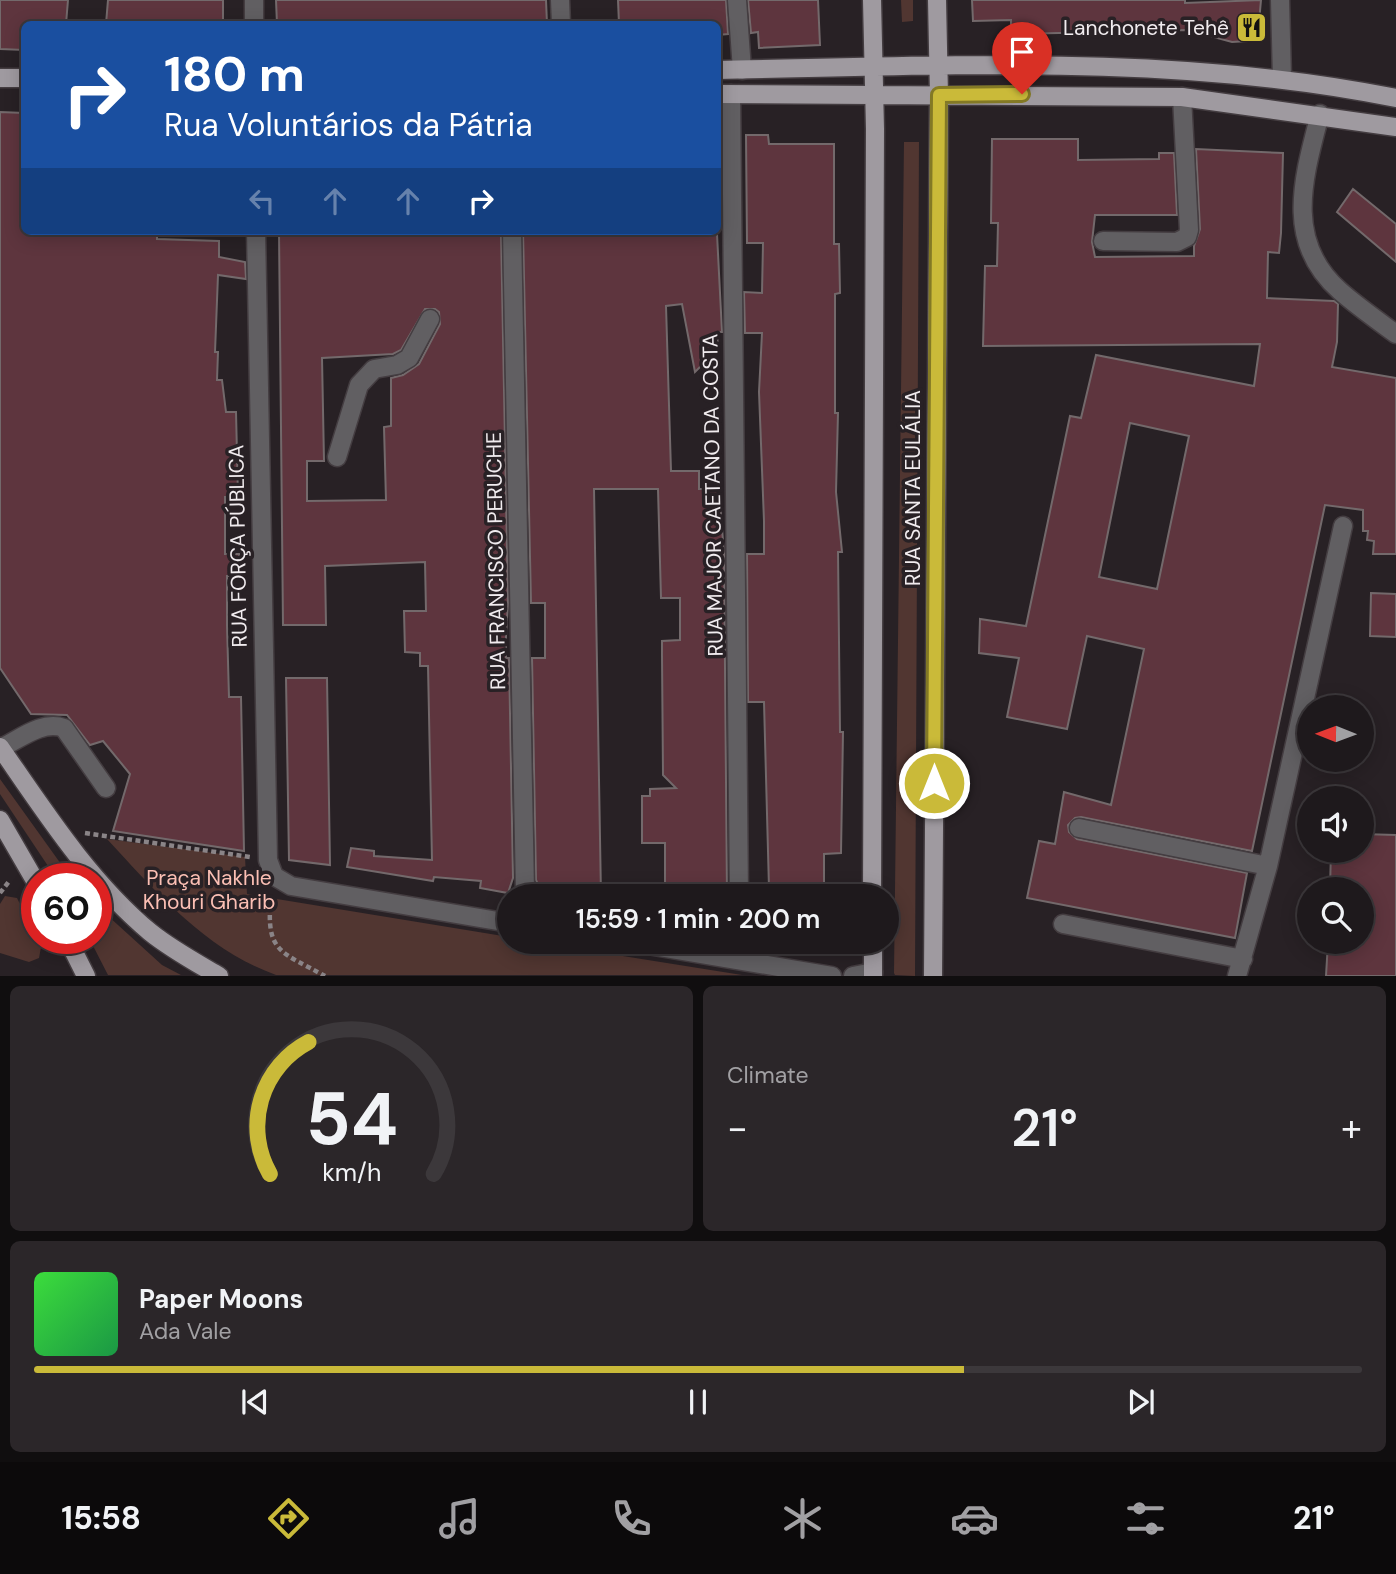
<!DOCTYPE html>
<html lang="en">
<head>
<meta charset="utf-8">
<style>
  body { margin:0; font-family:"DM Sans",sans-serif; background:#2b2629; color:#f1f3f6; height:100vh; display:flex; flex-direction:column; font-size:26px; white-space:nowrap }
  * { box-sizing:border-box; margin:0 }
  p { font-size:23px; color:#a1a0a3 }
  .icon { flex:none; width:38px; height:38px; fill:none; stroke:currentColor; stroke-width:2; stroke-linecap:round; stroke-linejoin:round }
  .map { position:relative; height:976px; overflow:hidden }
  .side { display:flex; flex-direction:column; gap:10px; padding:10px; background:#100e0f; flex:1 }
  .side>* { flex:none }
  .banner { position:absolute; left:21px; top:21px; width:700px; height:214px; border-radius:10px; box-shadow:0 4px 18px #0003,0 0 0 2px #3c383b; background:#1a4fa0; color:#fff; overflow:hidden }
  .needle { width:46px; rotate:271deg }
  .tools { position:absolute; left:1297px; top:695px; display:grid; gap:14px }
  .tools a { display:grid; place-items:center; width:77px; height:77px; border-radius:50%; background:#1e191c; box-shadow:0 4px 18px #0003,0 0 0 2px #3c383b; font-size:35px }
  .speed { position:absolute; left:21px; top:863px; display:flex; gap:14px; font-size:35px; font-weight:700; text-align:center }
  .speed>* { display:grid; place-content:center; width:91px; height:91px; border-radius:50%; background:#1e191c; box-shadow:0 4px 18px #0003,0 0 0 2px #3c383b; line-height:1 }
  .speed .limit { border:10px solid #d22; background:#fff; color:#111 }
  .pin { position:absolute; display:grid; place-items:center; width:60px; height:60px; color:#fff; margin:-72px -30px; border-radius:50% 50% 50% 0; rotate:-45deg; box-shadow:0 0 7px #0007 }
  .pin .icon { rotate:45deg }
  .me { position:absolute; width:77px; margin:-38px; rotate:0deg; stroke-linejoin:round; filter:drop-shadow(0 0 5px #0008) }
  .turn { display:flex; align-items:center; gap:24px; height:147px; padding:0 28px; font-size:32px }
  .turn .icon { width:91px; height:91px; stroke-width:2.5 }
  .turn b { display:block; font-size:49px; line-height:60px }
  .lanes { display:flex; align-items:center; height:66px; padding:0 28px; background:#0003; justify-content:center; gap:35px; direction:ltr }
  .lanes .off { opacity:.35 }
  .big { font-size:52px; font-weight:600; line-height:1.1 }
  .side .card { flex:1; display:flex; flex-direction:column; justify-content:center; gap:10px; min-width:0; padding:0 24px; border-radius:10px; background:#2b2629 }
  .side .dial { align-items:center; gap:0 }
  .dial svg { height:182px; overflow:visible; fill:none; stroke:#3c383b; stroke-width:7; stroke-linecap:round; text-anchor:middle }
  .dial text { fill:#f1f3f6; stroke:none }
  .song { display:flex; align-items:center; gap:21px }
  .cover { width:84px; height:84px; border-radius:10px; background:linear-gradient(135deg,hsl(120 70% 55%),hsl(140 70% 35%)) }
  .played { height:7px; border-radius:4px; background:linear-gradient(90deg,#caba39 70%,#3c383b 70%) }
  .keys { display:flex; justify-content:space-around; direction:ltr }
  .heat { display:flex; justify-content:space-between; align-items:center; font-size:38px; direction:ltr }
  .side .tiles { flex:1; display:grid; gap:10px; grid-template-columns:1fr 1fr }
  .card:last-child { grid-column:span 2 }
  .trip { position:absolute; left:497px; top:884px; width:402px; height:70px; border-radius:35px; background:#1e191c; box-shadow:0 4px 18px #0003,0 0 0 2px #3c383b; font-weight:600; line-height:70px; text-align:center }
  .dock { display:flex; height:112px; justify-content:space-around; align-items:center; background:#0c0a0b; color:#a1a0a3 }
  .dock .icon { width:49px; height:49px }
  .dock .selected { color:#caba39 }
  .dock b { font-size:32px; color:#f1f3f6 }
  .map>svg:first-child { display:block }
  .green { fill:#513631 }
  .building { fill:#5e353e; stroke:#73696b; stroke-width:2; fill-rule:evenodd }
  .lines { fill:none; stroke-linecap:round; stroke-linejoin:round }
  .minor-casing { stroke:#443d41; stroke-width:21 }
  .major-casing { stroke:#443d41; stroke-width:21 }
  .path { stroke:#8a8487; stroke-width:4.5; stroke-dasharray:5 3.5; stroke-linecap:butt }
  .minor { stroke:#615f62; stroke-width:18 }
  .major { stroke:#9f9aa0; stroke-width:18 }
  .route-casing { stroke:#837925; stroke-width:18 }
  .route { stroke:#caba39; stroke-width:12 }
  .labels { text-anchor:middle; dominant-baseline:central; stroke-width:7; stroke-linejoin:round; paint-order:stroke }
  .poi-label { font-size:21px; fill:#f1ecef; stroke:#282125; text-anchor:end }
  .street-label { font-size:21px; fill:#f1ecef; stroke:#282125 }
  .park-label { font-size:21px; fill:#fbbfb4; stroke:#282125 }
</style>
</head>
<body>
<div class="map">
<svg width="1396" height="976" viewBox="0 0 1396 976">
  <rect width="100%" height="100%" fill="#282125"/>
  <!-- green -->
  <path class="green" d="M901 0H913V21L902 22Z
    M904 142H919L915 976 895 975 894 973Z
    M0 779 71 878H56L0 794Z
    M107 839 245 857 247 894 509 937V942H535L742 975H276C206 950 156 892 107 839Z
    M5 896 17 898 41 947 39 958 29 962 0 953V904Z
    M96 905 162 965 181 975H108L89 938H96Z"/>
  <!-- building -->
  <path class="building" d="M0 0H68L66 24H24V50L0 49Z
    M108 0H223V24H106Z
    M276 0H546L547 24H277Z
    M618 0H726L728 34 718 35V24H619Z
    M748 0H818L820 45 759 48 758 32 751 33Z
    M972 0H1185V3L1261 0 1258 33 1248 41 1232 42 1188 30 1011 34V20L973 21Z
    M0 112 24 113V231H157V239L219 241V257L245 262 246 279 218 275 215 352H218L217 380H222L226 412H236L238 497H225V554H239V576H227V626L229 697H241L244 851 113 831 130 774 103 741 90 745 67 715 31 714 0 668Z
    M746 135H768L769 144H834V244H839L840 293 835 294V413H838L836 492 842 552H838L840 732H843L841 853 824 854V896H772V888H769L764 702H748L747 554H764V521L759 392 762 333H745L744 292 762 293 763 243H747Z
    M992 139H1078V160L1159 159V153H1174L1177 215H1095L1092 242 1095 257 1194 256V246L1200 229 1196 149 1283 153 1281 233 1279 253 1268 252 1267 298 1334 301 1338 304 1337 342 1332 367 1396 378V554H1373L1374 541 1367 540 1368 531H1363V510L1325 505 1252 851 1081 817 1075 818 1068 825 1069 832 1077 839 1247 873 1235 938 1027 898 1039 841 1055 844 1064 792 1111 805 1144 649 1087 636 1067 729 1007 717 1019 658 979 653 980 619 1026 626 1070 416 1081 418 1096 355 1254 386 1260 344 983 346 985 266H997L998 223H991ZM1130 423 1189 436 1157 589 1099 577Z
    M1353 189 1396 224V262L1337 212Z
    M279 231H501L508 603 506 636V658H509L513 878 508 893 480 888 481 881 434 877 433 881 347 867 351 848 374 851V856L432 860 428 666H420V653L405 652 404 611H426L425 562 325 566 326 625H283ZM425 309H435L439 312 440 324 419 364 403 375 391 378V426L384 427 386 500 307 501V461H324L322 358 393 354 401 350Z
    M523 231 717 234 722 332H717L718 349 695 372 682 304 666 306 671 471H699V489H719L724 554 727 896H665V843H642V796H650V789L676 788 663 775 662 656V641L680 640V598H661L658 489H594L601 896H543L536 880 532 658H545V603H531Z
    M1371 593 1396 594V637L1370 636Z
    M286 678H327L330 865 289 860Z
    M1362 834 1396 835V976H1326L1328 942H1362V889H1330L1331 850H1362Z"/>
  <g class="lines">
    <defs>
      <path id="minor" d="M254 0V24
        M560 0 561 24
        M737 0 742 70
        M1280 0 1282 78
        M731 94 739 896
        M1320 114C1304 176 1283 241 1340 291 1357 306 1377 320 1396 334
        M256 231 268 860 274 876 291 886 509 923
        M512 231 525 890
        M1103 241 1177 242 1187 237 1189 230 1182 97
        M337 457 359 385 374 369 397 365 409 358 430 319
        M1 748C20 739 42 720 64 728L106 788
        M1079 828 1268 866
        M1063 924 1243 959
        M630 942 832 976
        M853 976 873 972
        M1237 976 1268 866 1343 526"/>
      <path id="major" d="M872 0 875 129 872 896
        M718 70C943 66 1173 53 1396 98
        M0 78H24
        M718 94 1182 97 1396 127
        M0 747C45 812 89 881 150 932 171 949 195 962 219 976
        M0 820 37 884
        M67 938 86 976
        M873 976V942
        M933 976 939 95 937 0"/>
    </defs>
    <!-- minor casing -->
    <use href="#minor" class="minor-casing"/>
    <!-- major casing -->
    <use href="#major" class="major-casing"/>
    <!-- path -->
    <path class="path" d="M85 833 250 857
      M0 893 10 880
      M271 898C265 953 282 952 325 976"/>
    <!-- minor -->
    <use href="#minor" class="minor"/>
    <!-- major -->
    <use href="#major" class="major"/>
  </g>
  <g class="lines">
    <defs>
      <path id="route" d="M934 783 939 95 1022 94"/>
    </defs>
    <!-- route casing -->
    <use href="#route" class="route-casing"/>
    <!-- route -->
    <use href="#route" class="route"/>
  </g>
  <!-- icons -->
  <defs>
    <symbol id="restaurant-square" viewBox="-11 -11 22 22"><rect x="-9" y="-9" width="18" height="18" rx="4" fill="#caba39" stroke="#282125"/><path d="M-5-6h1v4h1v-4h1v4h1v-4h1v5L-1.5 .5V6h-2V.5L-5-1ZM5-6V6H3V1.5H1.5Q1.5-4 5-6Z" fill="#111"/></symbol>
  </defs>
  <g fill-rule="evenodd">
    <use href="#restaurant-square" x="1234" y="10" width="35" height="35"/>
  </g>
  <g class="labels">
    <!-- poi labels -->
    <g class="poi-label">
      <text x="1229" y="28">Lanchonete Tehê</text>
    </g>
    <!-- street labels -->
    <g class="street-label">
      <text transform="translate(913 488) rotate(-90)">RUA SANTA EULÁLIA</text>
      <text transform="translate(713 495) rotate(-91)">RUA MAJOR CAETANO DA COSTA</text>
      <text transform="translate(238 546) rotate(-91)">RUA FORÇA PÚBLICA</text>
      <text transform="translate(496 561) rotate(-91)">RUA FRANCISCO PERUCHE</text>
    </g>
    <!-- park labels -->
    <g class="park-label">
      <text x="209" y="878">Praça Nakhle<tspan x="209" dy="24">Khouri Gharib</tspan></text>
    </g>
  </g>
</svg>
<div class="tools">
<a><svg class="needle" viewBox="-14 -14 28 28"><path d="M0-13l5 13h-10z" fill="#e53935"/><path d="M0 13l5-13h-10z" fill="#a1a0a3"/></svg></a>
<a><svg class="icon" aria-label="sound" viewBox="0 0 24 24"><path d="M4 9h4l5-4v14l-5-4H4zM17 9q2 3 0 6"/></svg></a>
<a><svg class="icon" aria-label="search" viewBox="0 0 24 24"><circle cx="10" cy="10" r="6"/><path d="M15 15l6 6"/></svg></a>
</div>
<div class="speed"><div class="limit">60</div></div>
<div class="pin" style="left:1022px;top:94px;background:#d93025"><svg class="icon" aria-label="arrive" viewBox="0 0 24 24"><path d="M6 21V4h12l-3 4 3 4H6"/></svg></div>
<svg class="me" style="left:934px;top:783px" viewBox="-20 -20 40 40"><circle r="17" fill="#caba39" stroke="#fff" stroke-width="3"/><path d="M0-11L8 9 0 5-8 9z" fill="#fff"/></svg>
<div class="trip">15:59 · 1 min · 200 m</div>
<div class="banner">
<div class="turn"><svg class="icon" aria-label="right" viewBox="0 0 24 24"><path d="M7 20v-9h11M14 6l5 5-5 5"/></svg><div><b>180 m</b>Rua Voluntários da Pátria</div></div>
<div class="lanes"><svg class="icon off" aria-label="left" viewBox="0 0 24 24"><path d="M17 20v-9H6M10 6l-5 5 5 5"/></svg><svg class="icon off" aria-label="ahead" viewBox="0 0 24 24"><path d="M12 20V5M6 11l6-6 6 6"/></svg><svg class="icon off" aria-label="ahead" viewBox="0 0 24 24"><path d="M12 20V5M6 11l6-6 6 6"/></svg><svg class="icon" aria-label="right" viewBox="0 0 24 24"><path d="M7 20v-9h11M14 6l5 5-5 5"/></svg></div>
</div>
</div>
<section class="side">
<div class="tiles">
<div class="card dial"><svg viewBox="0 0 100 80">
<path d="M14 69A42 42 0 1 1 86 69"/>
<path d="M14 69A42 42 0 0 1 31 11" stroke="#caba39"/>
<text x="50" y="56" font-size="32" font-weight="700">54</text>
<text x="50" y="72" font-size="11">km/h</text>
</svg></div>
<div class="card"><p>Climate</p>
<div class="heat"><a>−</a><b class="big">21°</b><a>+</a></div>
</div>
<div class="card">
<div class="song"><i class="cover"></i><div><b>Paper Moons</b><p>Ada Vale</p></div></div>
<div class="played"></div>
<div class="keys"><svg class="icon" aria-label="previous" viewBox="0 0 24 24"><path d="M18 5L8 12l10 7zM5 5v14"/></svg><svg class="icon" aria-label="pause" viewBox="0 0 24 24"><path d="M8 5v14M16 5v14"/></svg><svg class="icon" aria-label="next" viewBox="0 0 24 24"><path d="M6 5l10 7-10 7zM19 5v14"/></svg></div>
</div>
</div>
</section>
<nav class="dock">
<b>15:58</b>
<svg class="icon selected" aria-label="directions" viewBox="0 0 24 24"><path d="M12 3l9 9-9 9-9-9zM9 14v-3h6M13 9l2 2-2 2"/></svg>
<svg class="icon" aria-label="music" viewBox="0 0 24 24"><path d="M9 18V5l10-2v13"/><circle cx="6" cy="18" r="3"/><circle cx="16" cy="16" r="3"/></svg>
<svg class="icon" aria-label="phone" viewBox="0 0 24 24"><path d="M5 4h4l2 5-3 2q2 4 5 5l2-3 5 2v4C11 20 4 13 5 4z"/></svg>
<svg class="icon" aria-label="climate" viewBox="0 0 24 24"><path d="M12 3v18M4 7l16 10M4 17L20 7"/></svg>
<svg class="icon" aria-label="car" viewBox="0 0 24 24"><path d="M5 17H2v-5l4-1 3-4h7l3 4 3 1v5h-3M9 17h6M6 11h13"/><circle cx="7" cy="17" r="2"/><circle cx="17" cy="17" r="2"/></svg>
<svg class="icon" aria-label="filters" viewBox="0 0 24 24"><path d="M4 7h16M4 17h16"/><circle cx="9" cy="7" r="2"/><circle cx="15" cy="17" r="2"/></svg>
<b>21°</b>
</nav>
</body>
</html>
